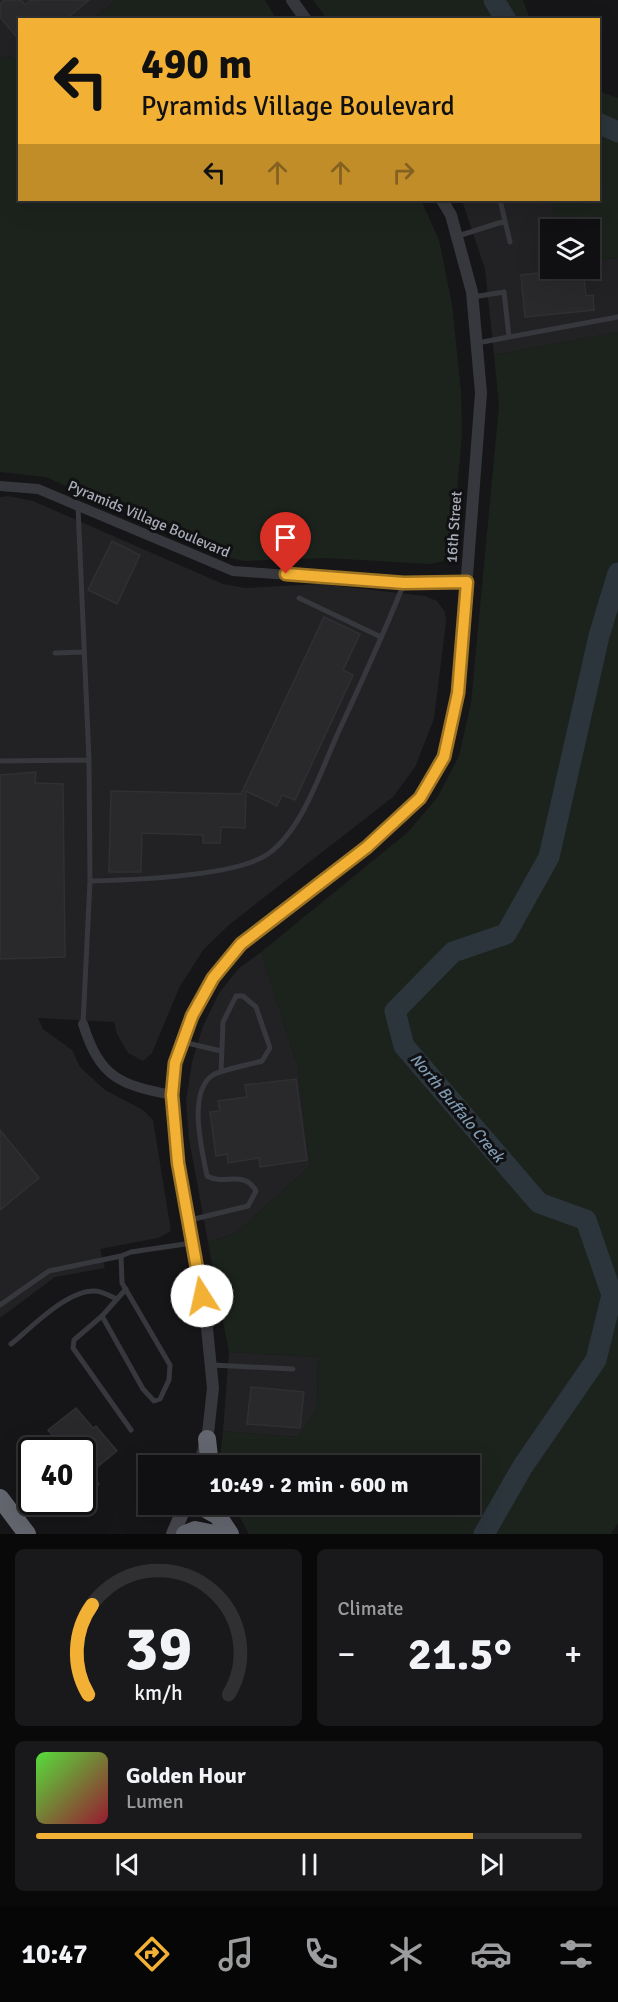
<!DOCTYPE html>
<html lang="en">
<head>
<meta charset="utf-8">
<style>
  body { margin:0; font-family:Signika,sans-serif; background:#19191b; color:#f1f3f6; height:100vh; display:flex; flex-direction:column; font-size:22px; white-space:nowrap }
  * { box-sizing:border-box; margin:0 }
  p { font-size:20px; color:#9c9d9f }
  .icon { flex:none; width:33px; height:33px; fill:none; stroke:currentColor; stroke-width:2; stroke-linecap:round; stroke-linejoin:round }
  .map { position:relative; height:1534px; overflow:hidden }
  .details { display:flex; flex-direction:column; gap:15px; padding:15px; background:#09090a; flex:1 }
  .details>* { flex:none }
  .top-card { position:absolute; left:18px; top:18px; width:582px; height:183px; border-radius:0px; box-shadow:0 6px 24px #0002,0 0 0 2px #303032; background:#f2b134; color:#111; overflow:hidden }
  .buttons { position:absolute; left:540px; top:219px; display:grid; gap:12px }
  .buttons a { display:grid; place-items:center; width:60px; height:60px; border-radius:0px; background:#101012; box-shadow:0 6px 24px #0002,0 0 0 2px #303032; font-size:30px }
  .speed { position:absolute; left:18px; top:1437px; display:flex; gap:12px; font-size:30px; font-weight:700; text-align:center }
  .speed>* { display:grid; place-content:center; width:78px; height:78px; border-radius:50%; background:#101012; box-shadow:0 6px 24px #0002,0 0 0 2px #303032; line-height:1 }
  .speed .limit { border:3px solid #111; border-radius:9px; background:#fff; color:#111 }
  .pin { position:absolute; display:grid; place-items:center; width:51px; height:51px; color:#fff; margin:-62px -26px; border-radius:50% 50% 50% 0; rotate:-45deg; box-shadow:0 0 6px #0007 }
  .pin .icon { rotate:45deg }
  .me { position:absolute; width:66px; margin:-33px; rotate:350deg; stroke-linejoin:round; filter:drop-shadow(0 0 4px #0008) }
  .turn { display:flex; align-items:center; gap:21px; height:126px; padding:0 24px; font-size:27px }
  .turn .icon { width:78px; height:78px; stroke-width:2.5 }
  .turn b { display:block; font-size:42px; line-height:51px }
  .lanes { display:flex; align-items:center; height:57px; padding:0 24px; background:#0003; justify-content:center; gap:30px; direction:ltr }
  .lanes .off { opacity:.35 }
  .big { font-size:45px; font-weight:700; line-height:1.1 }
  .details .card { flex:1; display:flex; flex-direction:column; justify-content:center; gap:9px; min-width:0; padding:0 21px; border-radius:9px; background:#19191b }
  .details .dial { align-items:center; gap:0 }
  .dial svg { height:156px; overflow:visible; fill:none; stroke:#303032; stroke-width:7; stroke-linecap:round; text-anchor:middle }
  .dial text { fill:#f1f3f6; stroke:none }
  .song { display:flex; align-items:center; gap:18px }
  .cover { width:72px; height:72px; border-radius:9px; background:linear-gradient(135deg,hsl(110 70% 55%),hsl(350 70% 35%)) }
  .played { height:6px; border-radius:3px; background:linear-gradient(90deg,#f2b134 80%,#303032 80%) }
  .keys { display:flex; justify-content:space-around; direction:ltr }
  .heat { display:flex; justify-content:space-between; align-items:center; font-size:33px; direction:ltr }
  .details .tiles { flex:1; display:grid; gap:15px; grid-template-columns:1fr 1fr }
  .card:last-child { grid-column:span 2 }
  .trip { position:absolute; left:138px; top:1455px; width:342px; height:60px; border-radius:0px; background:#101012; box-shadow:0 6px 24px #0002,0 0 0 2px #303032; font-weight:700; line-height:60px; text-align:center }
  .tab-bar { display:flex; height:96px; justify-content:space-around; align-items:center; background:#060607; color:#9c9d9f }
  .tab-bar .icon { width:42px; height:42px }
  .tab-bar .current { color:#f2b134 }
  .tab-bar b { font-size:27px; color:#f1f3f6 }
  .map>svg:first-child { display:block }
  .built { fill:#222225 }
  .green { fill:#1c231d }
  .lines { fill:none; stroke-linecap:round; stroke-linejoin:round }
  .river { stroke:#2c353c; stroke-width:21 }
  .building { fill:#29292c; stroke:#303034; stroke-width:1.5 }
  .service { stroke:#37383d; stroke-width:5 }
  .minor { stroke:#37383d; stroke-width:10 }
  .tertiary { stroke:#37383d; stroke-width:12 }
  .secondary { stroke:#45474d; stroke-width:14 }
  .motorway { stroke:#63666e; stroke-width:18 }
  .route-casing { stroke:#9d7322; stroke-width:15 }
  .route { stroke:#f2b134; stroke-width:10 }
  .labels { text-anchor:middle; dominant-baseline:central; stroke-width:6; stroke-linejoin:round; paint-order:stroke }
  .street-label { font-size:15px; fill:#a8adb8; stroke:#111113 }
  .water-label { font-size:16px; font-style:italic; fill:#7f9bb3; stroke:#111113 }
</style>
</head>
<body>
<div class="map">
<svg width="618" height="1534" viewBox="0 0 618 1534">
  <rect width="100%" height="100%" fill="#161618"/>
  <!-- built -->
  <path class="built" d="M0 0H117L91 19 20 20 19 63 8 56 0 58Z
    M462 200H551L557 229 550 230V268H590V260L618 258V332L494 355 485 269Z
    M8 496 33 501 223 584 245 588 320 584 425 596 437 601 445 612 446 622 434 719 415 767 393 797 230 924 204 949 180 986 152 1053 143 1061 128 1053 117 1034 114 1022 38 1018 43 1029 72 1050 80 1067 105 1090 143 1110 153 1120 171 1231 158 1238 100 1249 105 1268 55 1277 0 1318V497Z
    M261 952 298 1067 310 1166 236 1233 208 1242 189 1139 186 1101 192 1062 203 1026 219 993 238 969Z
    M229 1352 318 1357 317 1408 298 1437 223 1431Z"/>
  <!-- green -->
  <path class="green" d="M117 0H265L276 19H91Z
    M313 0H523L530 19H327Z
    M8 56 19 63 20 200H421L439 240 452 304 461 392 462 433 452 548 443 561 430 564 326 558 243 561 224 556 46 477 0 472V58Z
    M599 91 618 98V258L590 260V230L557 229 551 200H598Z
    M618 332V1523L611 1534H249L233 1505 470 1504V1466L219 1465 223 1431 298 1437 317 1408 318 1357 229 1352 208 1242 236 1233 310 1166 298 1067 261 952 407 833 437 798 459 756 471 703 499 406 494 355Z"/>
  <g class="lines">
    <!-- river -->
    <path class="river" d="M494 0 506 20
      M598 123 618 132
      M484 1534 523 1466 596 1360 612 1295 586 1220 539 1203 404 1046 395 1011 453 952 506 934 549 857 599 636 618 573"/>
  </g>
  <!-- building -->
  <path class="building" d="M5 0H21L25 5 31 0H89L65 20H20V41L0 17V4Z
    M583 268 586 296 593 295 594 310 525 317 521 275Z
    M112 541 140 555 117 604 88 590Z
    M324 617 360 634 343 670 353 675 295 800 282 795 277 806 246 791 245 828 221 827 220 843H203V835L142 833 141 872H109L111 791 241 794Z
    M36 772 35 783 63 784 65 957 0 959V775Z
    M296 1079 307 1160 260 1167 259 1158 228 1163 227 1154 216 1156 210 1112 220 1111 218 1101 247 1097 245 1085Z
    M0 1130 39 1178 0 1210Z
    M251 1387 304 1392 300 1428 247 1424Z
    M76 1408 93 1428 96 1426 117 1451 90 1473 99 1484 89 1492 82 1484V1450H64L48 1430Z"/>
  <g class="lines">
    <!-- service -->
    <path class="service" d="M500 200 510 242
      M458 236 505 221
      M473 297 504 292 509 337
      M477 343 618 317
      M78 507 89 760 90 881 83 1024
      M299 598 381 637
      M55 653 84 652
      M0 761 89 760
      M90 881C131 880 235 877 268 854 303 829 321 770 338 733 361 683 384 634 404 583
      M183 1042 221 1051
      M190 1220 248 1206 256 1191C244 1169 224 1186 207 1176 202 1150 187 1092 213 1075 221 1070 252 1064 262 1061L270 1048 256 1007 243 996H236L223 1022 221 1072
      M126 1289 102 1316 143 1389 154 1401 160 1399 169 1380 170 1365 122 1283 121 1256 131 1252 192 1243
      M0 1305 49 1271 121 1256
      M102 1316 74 1340 73 1348 131 1430
      M11 1344C32 1327 67 1290 95 1291 101 1291 110 1296 117 1299
      M212 1365 293 1369"/>
    <!-- minor -->
    <path class="minor" d="M0 486 38 489 233 571 404 583H467
      M83 1024C100 1078 120 1085 172 1095"/>
    <!-- tertiary -->
    <path class="tertiary" d="M292 0 306 20
      M199 1466 208 1433 213 1388 206 1318 178 1163 172 1095 175 1063 192 1016 213 978 241 944 367 847 420 798 444 757 458 693 481 393 472 292 451 215 442 200"/>
    <!-- secondary -->
    <path class="secondary" d="M173 1534 186 1504"/>
    <!-- motorway -->
    <path class="motorway" d="M207 1439 210 1466
      M0 1498 27 1534
      M197 1504 218 1516 230 1534
      M185 1534 195 1530 215 1534"/>
  </g>
  <g class="lines">
    <defs>
      <path id="route" d="M202 1296 178 1163 172 1095 175 1063 192 1016 213 978 241 944 367 847 420 798 444 757 458 693 467 582 404 583 286 574"/>
    </defs>
    <!-- route casing -->
    <use href="#route" class="route-casing"/>
    <!-- route -->
    <use href="#route" class="route"/>
  </g>
  <g class="labels">
    <!-- street labels -->
    <g class="street-label">
      <text transform="translate(149 519) rotate(23)">Pyramids Village Boulevard</text>
      <text transform="translate(454 527) rotate(-86)">16th Street</text>
    </g>
    <!-- water labels -->
    <g class="water-label">
      <text transform="translate(457 1108) rotate(50)">North Buffalo Creek</text>
    </g>
  </g>
</svg>
<div class="buttons">
<a><svg class="icon" aria-label="layers" viewBox="0 0 24 24"><path d="M12 4l9 5-9 5-9-5zM3 14l9 5 9-5"/></svg></a>
</div>
<div class="speed"><div class="limit">40</div></div>
<div class="pin" style="left:286px;top:574px;background:#d93025"><svg class="icon" aria-label="arrive" viewBox="0 0 24 24"><path d="M6 21V4h12l-3 4 3 4H6"/></svg></div>
<svg class="me" style="left:202px;top:1296px" viewBox="-20 -20 40 40"><circle r="19" fill="#fff"/><path d="M0-13L10 11 0 6-10 11z" fill="#f2b134"/></svg>
<div class="trip">10:49 · 2 min · 600 m</div>
<div class="top-card">
<div class="turn"><svg class="icon" aria-label="left" viewBox="0 0 24 24"><path d="M17 20v-9H6M10 6l-5 5 5 5"/></svg><div><b>490 m</b>Pyramids Village Boulevard</div></div>
<div class="lanes"><svg class="icon" aria-label="left" viewBox="0 0 24 24"><path d="M17 20v-9H6M10 6l-5 5 5 5"/></svg><svg class="icon off" aria-label="ahead" viewBox="0 0 24 24"><path d="M12 20V5M6 11l6-6 6 6"/></svg><svg class="icon off" aria-label="ahead" viewBox="0 0 24 24"><path d="M12 20V5M6 11l6-6 6 6"/></svg><svg class="icon off" aria-label="right" viewBox="0 0 24 24"><path d="M7 20v-9h11M14 6l5 5-5 5"/></svg></div>
</div>
</div>
<section class="details">
<div class="tiles">
<div class="card dial"><svg viewBox="0 0 100 80">
<path d="M14 69A42 42 0 1 1 86 69"/>
<path d="M14 69A42 42 0 0 1 16 23" stroke="#f2b134"/>
<text x="50" y="56" font-size="32" font-weight="700">39</text>
<text x="50" y="72" font-size="11">km/h</text>
</svg></div>
<div class="card"><p>Climate</p>
<div class="heat"><a>−</a><b class="big">21.5°</b><a>+</a></div>
</div>
<div class="card">
<div class="song"><i class="cover"></i><div><b>Golden Hour</b><p>Lumen</p></div></div>
<div class="played"></div>
<div class="keys"><svg class="icon" aria-label="previous" viewBox="0 0 24 24"><path d="M18 5L8 12l10 7zM5 5v14"/></svg><svg class="icon" aria-label="pause" viewBox="0 0 24 24"><path d="M8 5v14M16 5v14"/></svg><svg class="icon" aria-label="next" viewBox="0 0 24 24"><path d="M6 5l10 7-10 7zM19 5v14"/></svg></div>
</div>
</div>
</section>
<nav class="tab-bar">
<b>10:47</b>
<svg class="icon current" aria-label="directions" viewBox="0 0 24 24"><path d="M12 3l9 9-9 9-9-9zM9 14v-3h6M13 9l2 2-2 2"/></svg>
<svg class="icon" aria-label="music" viewBox="0 0 24 24"><path d="M9 18V5l10-2v13"/><circle cx="6" cy="18" r="3"/><circle cx="16" cy="16" r="3"/></svg>
<svg class="icon" aria-label="phone" viewBox="0 0 24 24"><path d="M5 4h4l2 5-3 2q2 4 5 5l2-3 5 2v4C11 20 4 13 5 4z"/></svg>
<svg class="icon" aria-label="climate" viewBox="0 0 24 24"><path d="M12 3v18M4 7l16 10M4 17L20 7"/></svg>
<svg class="icon" aria-label="car" viewBox="0 0 24 24"><path d="M5 17H2v-5l4-1 3-4h7l3 4 3 1v5h-3M9 17h6M6 11h13"/><circle cx="7" cy="17" r="2"/><circle cx="17" cy="17" r="2"/></svg>
<svg class="icon" aria-label="filters" viewBox="0 0 24 24"><path d="M4 7h16M4 17h16"/><circle cx="9" cy="7" r="2"/><circle cx="15" cy="17" r="2"/></svg>
</nav>
</body>
</html>
